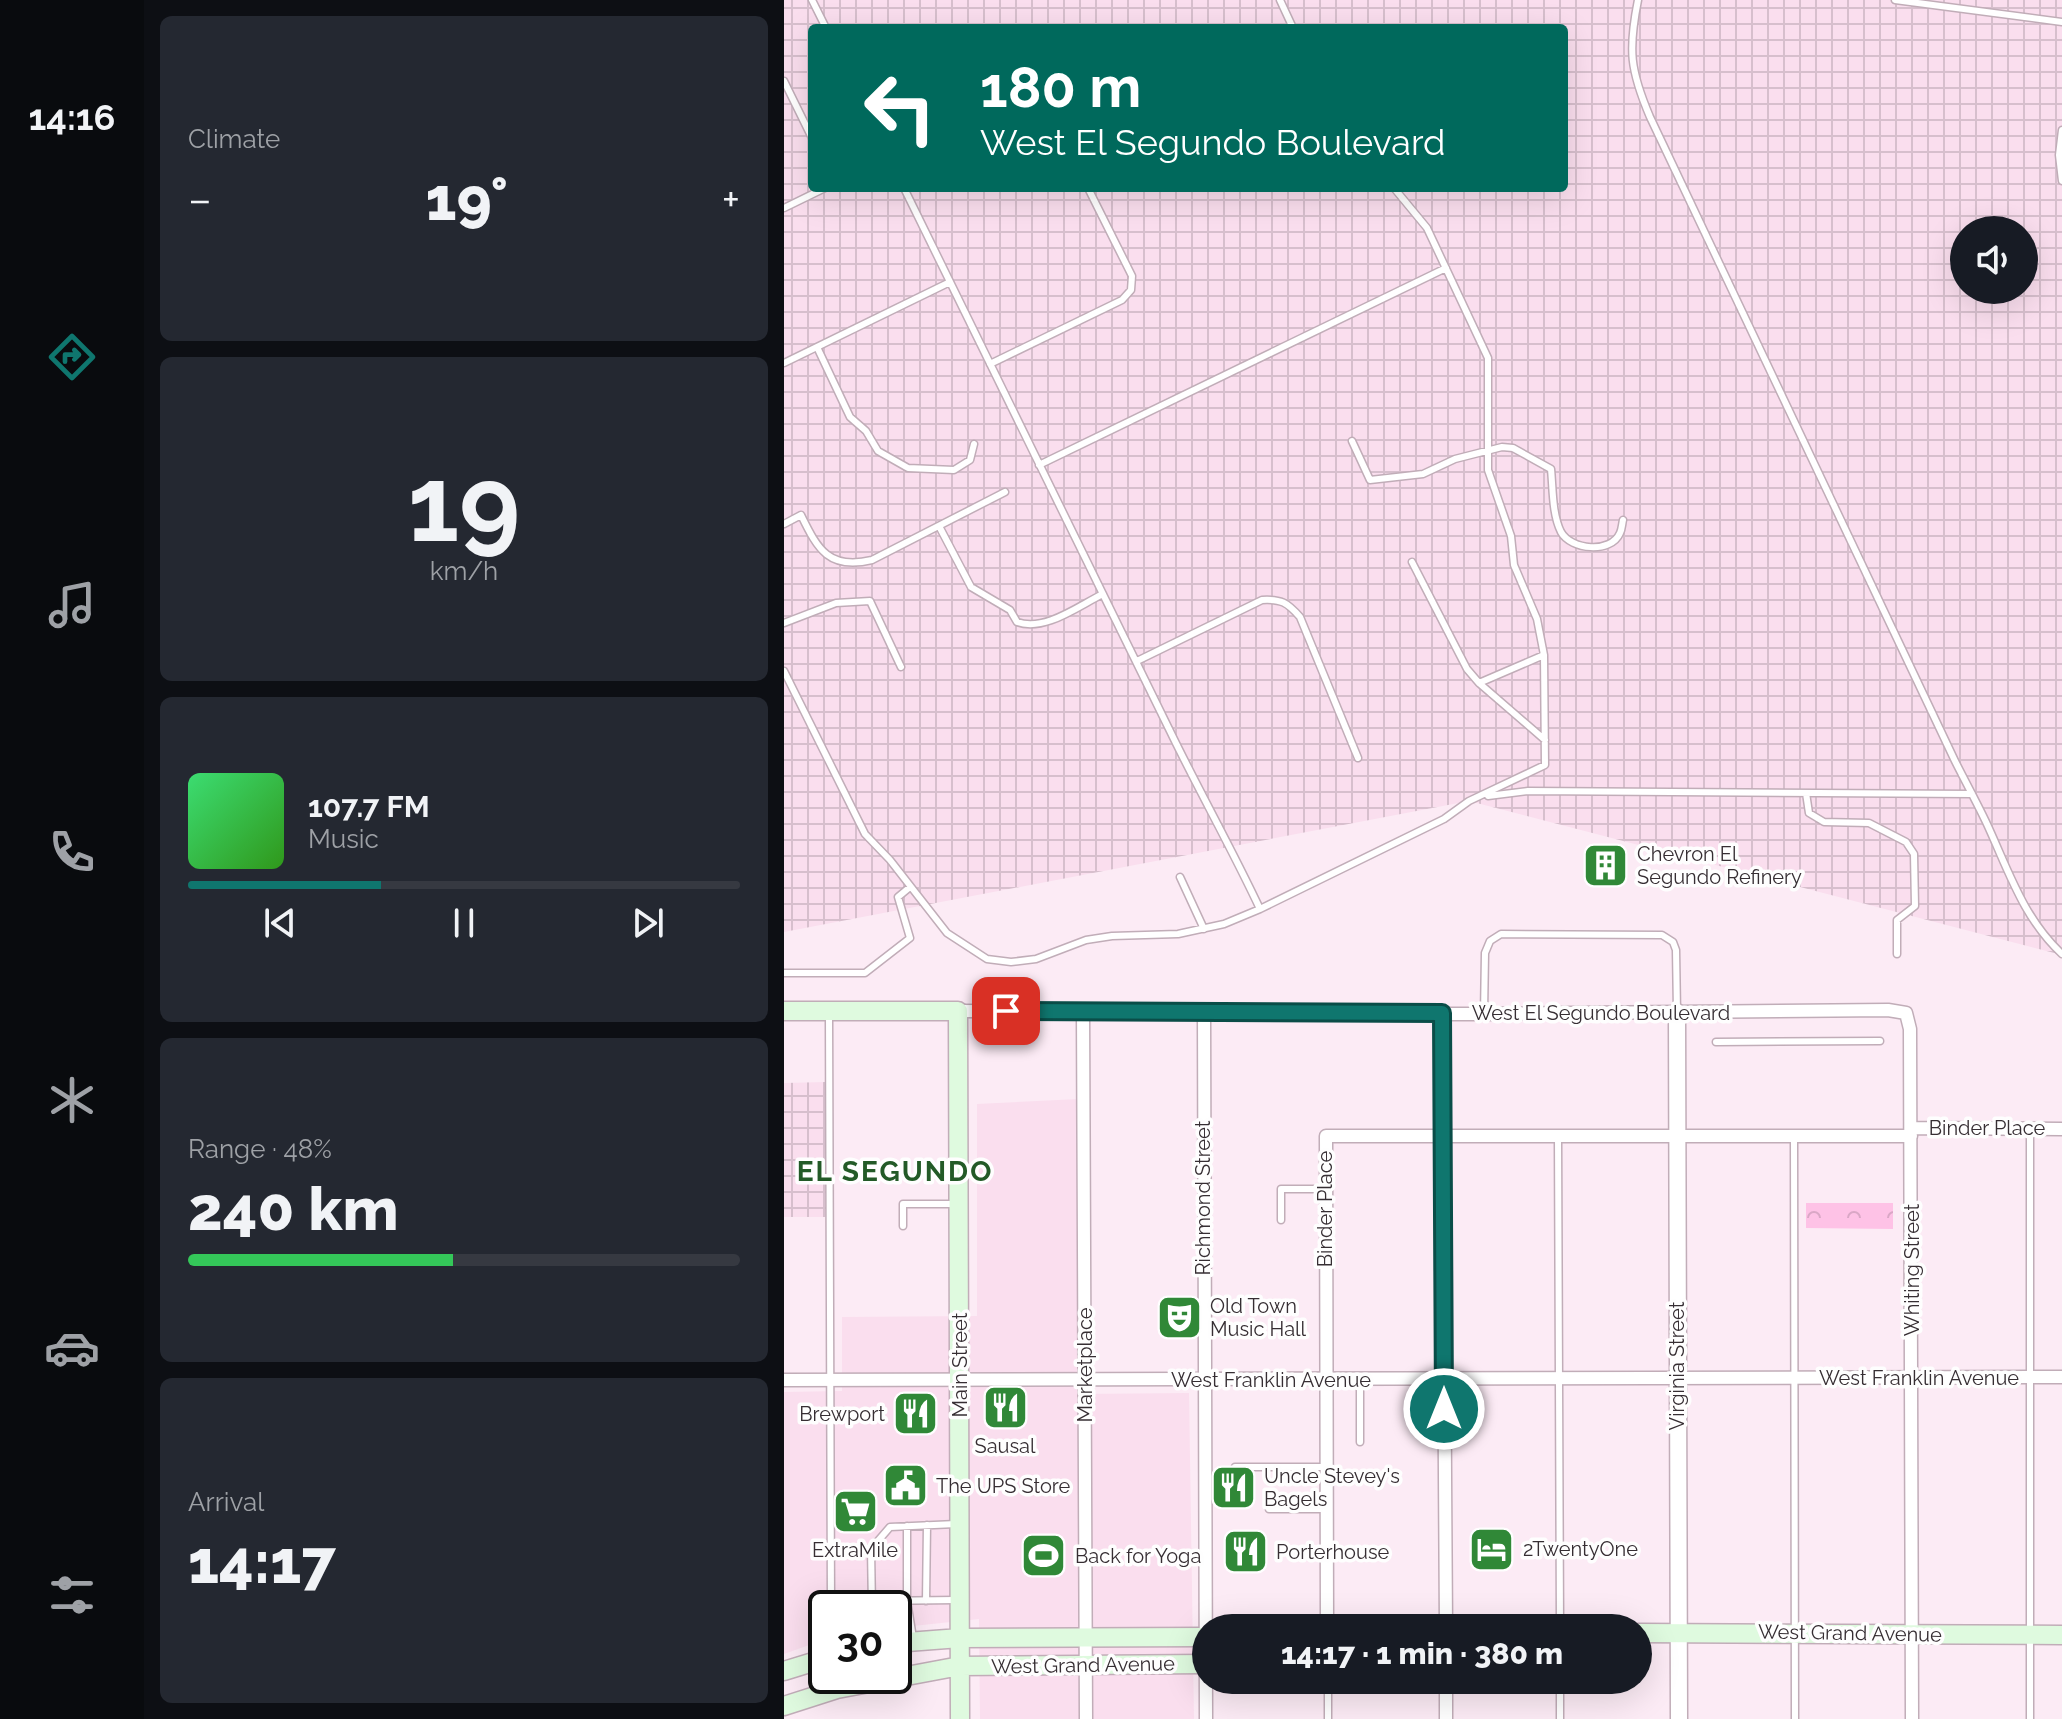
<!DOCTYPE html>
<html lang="en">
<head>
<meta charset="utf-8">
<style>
  body { margin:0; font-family:Raleway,sans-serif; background:#242831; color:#f1f3f6; height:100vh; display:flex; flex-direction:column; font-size:30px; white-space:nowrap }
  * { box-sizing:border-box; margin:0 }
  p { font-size:26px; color:#9ea1a6 }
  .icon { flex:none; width:44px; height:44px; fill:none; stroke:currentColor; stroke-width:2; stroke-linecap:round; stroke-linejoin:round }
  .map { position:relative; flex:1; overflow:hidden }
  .side { display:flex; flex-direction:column; gap:16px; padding:16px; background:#0d0f14; width:640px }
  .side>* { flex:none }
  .guide { position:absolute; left:24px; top:24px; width:760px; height:168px; border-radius:8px; box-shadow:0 8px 32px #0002; background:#00695c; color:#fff; overflow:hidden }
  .tools { position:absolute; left:1166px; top:216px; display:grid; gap:16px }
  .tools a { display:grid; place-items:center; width:88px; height:88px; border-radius:50%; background:#171b24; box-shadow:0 8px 32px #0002; font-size:40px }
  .speed { position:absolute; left:24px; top:1590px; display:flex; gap:16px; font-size:40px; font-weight:700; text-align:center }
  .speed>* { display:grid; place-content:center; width:104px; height:104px; border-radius:50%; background:#171b24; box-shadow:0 8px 32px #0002; line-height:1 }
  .speed .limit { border:4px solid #111; border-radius:12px; background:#fff; color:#111 }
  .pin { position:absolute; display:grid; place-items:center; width:68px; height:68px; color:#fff; margin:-34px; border-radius:16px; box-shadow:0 4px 12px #0006 }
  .me { position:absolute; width:88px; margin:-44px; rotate:0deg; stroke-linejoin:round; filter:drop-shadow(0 0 6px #0008) }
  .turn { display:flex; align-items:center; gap:28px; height:168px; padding:0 40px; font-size:36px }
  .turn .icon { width:104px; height:104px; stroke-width:2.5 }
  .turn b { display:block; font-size:56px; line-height:68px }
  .big { font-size:60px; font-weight:800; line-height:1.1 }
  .side .widget { flex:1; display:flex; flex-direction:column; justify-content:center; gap:12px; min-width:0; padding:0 28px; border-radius:12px; background:#242831 }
  .side .dial { align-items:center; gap:0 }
  .dial b { font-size:104px; line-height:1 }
  .song { display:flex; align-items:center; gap:24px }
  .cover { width:96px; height:96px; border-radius:12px; background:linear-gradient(135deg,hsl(140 70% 55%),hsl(110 70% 35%)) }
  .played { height:8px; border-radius:4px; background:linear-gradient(90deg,#0f766e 35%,#363941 35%) }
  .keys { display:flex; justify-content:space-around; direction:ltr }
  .heat { display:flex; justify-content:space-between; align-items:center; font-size:44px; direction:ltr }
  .charge { height:12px; border-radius:6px; background:linear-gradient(90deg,#34c759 48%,#363941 0) }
  .trip { position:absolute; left:408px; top:1614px; width:460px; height:80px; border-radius:40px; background:#171b24; box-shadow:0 8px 32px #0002; font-weight:800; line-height:80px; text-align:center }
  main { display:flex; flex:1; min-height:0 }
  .tab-bar { display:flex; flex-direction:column; width:144px; justify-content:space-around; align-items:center; background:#090b0e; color:#9ea1a6 }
  .tab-bar .icon { width:56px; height:56px }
  .tab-bar .selected { color:#0f766e }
  .tab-bar b { font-size:36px; color:#f1f3f6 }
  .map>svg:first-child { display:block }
  .built { fill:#fadeee }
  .industrial { fill:url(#industrial-grid); fill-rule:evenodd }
  .park { fill:url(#park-crowns) }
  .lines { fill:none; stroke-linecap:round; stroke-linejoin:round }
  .service-casing { stroke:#c1adb8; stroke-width:9 }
  .minor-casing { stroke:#c1adb8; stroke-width:15 }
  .tertiary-casing { stroke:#c1adb8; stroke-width:19 }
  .secondary-casing { stroke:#c1adb8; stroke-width:21 }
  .service { stroke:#fff; stroke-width:6 }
  .minor { stroke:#fff; stroke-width:12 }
  .tertiary { stroke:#fff; stroke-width:16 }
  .secondary { stroke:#dffadf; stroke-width:18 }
  .route-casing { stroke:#0a4d48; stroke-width:20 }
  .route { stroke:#0f766e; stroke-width:14 }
  .labels { text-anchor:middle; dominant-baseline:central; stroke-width:7; stroke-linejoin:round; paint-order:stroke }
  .poi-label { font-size:20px; fill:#362e33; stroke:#fefefe; text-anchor:start }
  .street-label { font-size:20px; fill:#362e33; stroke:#fefefe }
  .district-label { font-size:28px; font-weight:bold; letter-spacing:2px; fill:#235a27; stroke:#fefefe }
</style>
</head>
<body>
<main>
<nav class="tab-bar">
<b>14:16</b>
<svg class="icon selected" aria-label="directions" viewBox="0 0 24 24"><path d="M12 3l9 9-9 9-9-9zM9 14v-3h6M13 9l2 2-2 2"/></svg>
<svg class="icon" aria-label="music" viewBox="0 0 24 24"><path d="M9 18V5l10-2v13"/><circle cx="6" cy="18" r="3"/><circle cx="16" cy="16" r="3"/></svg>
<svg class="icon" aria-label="phone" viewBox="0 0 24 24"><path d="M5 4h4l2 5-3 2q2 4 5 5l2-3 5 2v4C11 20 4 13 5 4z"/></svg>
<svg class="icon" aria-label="climate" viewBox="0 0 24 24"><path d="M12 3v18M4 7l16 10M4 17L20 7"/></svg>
<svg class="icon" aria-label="car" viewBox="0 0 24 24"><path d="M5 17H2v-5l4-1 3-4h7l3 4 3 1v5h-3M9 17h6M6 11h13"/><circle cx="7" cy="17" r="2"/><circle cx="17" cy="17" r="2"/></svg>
<svg class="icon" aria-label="filters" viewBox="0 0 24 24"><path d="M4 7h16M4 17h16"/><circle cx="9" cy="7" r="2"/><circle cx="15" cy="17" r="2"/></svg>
</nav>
<section class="side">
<div class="widget"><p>Climate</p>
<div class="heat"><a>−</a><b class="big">19°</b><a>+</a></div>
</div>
<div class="widget dial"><b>19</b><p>km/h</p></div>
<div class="widget">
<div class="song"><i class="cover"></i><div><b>107.7 FM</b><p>Music</p></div></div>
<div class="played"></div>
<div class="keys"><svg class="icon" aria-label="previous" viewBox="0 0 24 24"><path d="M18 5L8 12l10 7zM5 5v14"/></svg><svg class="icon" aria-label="pause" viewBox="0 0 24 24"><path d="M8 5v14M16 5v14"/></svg><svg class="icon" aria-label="next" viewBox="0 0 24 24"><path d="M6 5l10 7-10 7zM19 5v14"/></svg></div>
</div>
<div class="widget"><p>Range · 48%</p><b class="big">240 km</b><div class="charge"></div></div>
<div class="widget"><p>Arrival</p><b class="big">14:17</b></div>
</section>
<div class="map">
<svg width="1278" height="1719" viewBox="0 0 1278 1719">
  <defs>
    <pattern id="industrial-grid" width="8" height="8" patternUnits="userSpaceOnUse" patternTransform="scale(2)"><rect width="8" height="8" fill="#fadeee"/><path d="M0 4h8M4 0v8" fill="none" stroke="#d7bfcd"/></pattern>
    <pattern id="park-crowns" width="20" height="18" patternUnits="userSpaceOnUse" patternTransform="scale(2)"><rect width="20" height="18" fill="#fec2e6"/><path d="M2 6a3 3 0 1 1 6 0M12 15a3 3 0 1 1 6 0" fill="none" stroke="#daa7c6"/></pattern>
  </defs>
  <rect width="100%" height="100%" fill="#fcebf5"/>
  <!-- built -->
  <path class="built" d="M295 1099 294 1394 405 1393 410 1719H196L195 1619 110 1628V1608H42V1639L0 1654V1392L58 1391V1317L193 1316V1104Z"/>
  <!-- industrial -->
  <path class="industrial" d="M0 0H1278V955L685 801 0 932ZM28 28H780V188H28ZM1180 230H1240V290H1180Z
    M42 1082 43 1217H0V1083Z"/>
  <!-- park -->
  <path class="park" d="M1022 1203H1109V1229L1022 1228Z"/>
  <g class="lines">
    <defs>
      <path id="service" d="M28 0 42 28
        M496 0 509 28
        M854 0C844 50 846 70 866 117L1171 761C1181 781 1192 801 1202 822 1224 869 1239 918 1278 954
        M1111 0 1278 22
        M0 81 28 138
        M1278 130 1275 155 1278 181
        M120 188C209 369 296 551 386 731 415 791 448 849 476 909
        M0 208 41 188
        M33 347 66 417 82 431 94 451 124 468 170 470 186 460 190 444
        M0 363 166 282
        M206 364 338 300 347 290 348 276 304 188
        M568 441 586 480 639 474 671 459 718 447 729 448 767 469C769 489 768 514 777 532 787 550 827 554 836 533 838 529 838 524 839 520
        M255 465 662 268
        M0 524 17 515C34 550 45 570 88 560L221 492
        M155 526 187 587 226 610 233 622C261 632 294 606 319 594
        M628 562 683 669 695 683 761 740
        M0 623 52 603 86 601 117 667
        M353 661 478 600C497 599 503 602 516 617L574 758
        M0 671 81 834 106 860 163 933 203 959 227 962 252 959 302 940 328 936 394 934 440 924 476 909 660 819 685 801 761 765 760 655 753 619 730 565 727 536 704 470V358L643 228 610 188
        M695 683 760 655
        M1022 793 1025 813 1040 822 1085 823 1122 842 1130 854 1131 906 1113 920V954
        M704 796 744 791 1188 794
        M396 877 420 929
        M0 973H81L126 938 114 897 126 887
        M700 1014 701 953 706 941 717 934 878 935 889 942 892 950 893 1012
        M45 1015 47 1608
        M932 1042 1096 1041
        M1246 1129V1719
        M774 1136 776 1628
        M1010 1136 1011 1719
        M497 1220V1189H541
        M119 1226V1204H172
        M576 1380V1442
        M451 1467H542
        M485 1509H542
        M123 1526V1601L129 1638
        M47 1549H87L106 1527 172 1524
        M87 1549 88 1608
        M88 1601 172 1600
        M142 1601 143 1525
        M776 1680V1719
        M544 1719V1680"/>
      <path id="minor" d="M174 1011 700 1014 1104 1010 1122 1013 1126 1029 1128 1719
        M299 1011 302 1719
        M420 1013 422 1719
        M658 1013 662 1628
        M1127 1128 1278 1129
        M0 1380 1278 1377
        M543 1628 542 1136H1127
        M662 1719V1680"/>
      <path id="tertiary" d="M893 1012 895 1719"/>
      <path id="secondary" d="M0 1011H174L176 1719
        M854 1633 1278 1635
        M110 1643 176 1638 422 1637
        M0 1671 42 1658
        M0 1706 53 1689 176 1666 422 1664"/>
    </defs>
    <!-- service casing -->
    <use href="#service" class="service-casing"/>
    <!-- minor casing -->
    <use href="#minor" class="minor-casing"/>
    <!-- tertiary casing -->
    <use href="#tertiary" class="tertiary-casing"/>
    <!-- secondary casing -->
    <use href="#secondary" class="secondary-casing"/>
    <!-- service -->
    <use href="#service" class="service"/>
    <!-- minor -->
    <use href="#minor" class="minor"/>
    <!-- tertiary -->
    <use href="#tertiary" class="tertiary"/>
    <!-- secondary -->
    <use href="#secondary" class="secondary"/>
  </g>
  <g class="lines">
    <defs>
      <path id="route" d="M222 1011 658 1013 660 1409"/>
    </defs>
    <!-- route casing -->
    <use href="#route" class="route-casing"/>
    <!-- route -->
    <use href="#route" class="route"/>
  </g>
  <!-- icons -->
  <defs>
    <symbol id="building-square" viewBox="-11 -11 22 22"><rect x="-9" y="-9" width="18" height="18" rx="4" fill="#308837" stroke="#fefefe"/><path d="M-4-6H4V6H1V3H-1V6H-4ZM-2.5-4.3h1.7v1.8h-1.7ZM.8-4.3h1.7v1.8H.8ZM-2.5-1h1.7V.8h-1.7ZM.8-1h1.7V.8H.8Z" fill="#fff"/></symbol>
    <symbol id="theatre-square" viewBox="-11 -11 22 22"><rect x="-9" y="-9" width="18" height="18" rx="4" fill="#308837" stroke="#fefefe"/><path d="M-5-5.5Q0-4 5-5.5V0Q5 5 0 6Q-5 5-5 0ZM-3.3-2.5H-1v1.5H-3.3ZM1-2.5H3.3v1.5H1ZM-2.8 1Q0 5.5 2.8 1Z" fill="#fff"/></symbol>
    <symbol id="restaurant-square" viewBox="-11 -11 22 22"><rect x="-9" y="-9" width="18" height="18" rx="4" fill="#308837" stroke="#fefefe"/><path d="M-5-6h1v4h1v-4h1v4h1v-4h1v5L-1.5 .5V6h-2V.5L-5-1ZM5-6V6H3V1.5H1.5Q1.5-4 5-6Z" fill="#fff"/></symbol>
    <symbol id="civic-square" viewBox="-11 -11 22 22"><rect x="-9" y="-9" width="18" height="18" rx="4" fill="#308837" stroke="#fefefe"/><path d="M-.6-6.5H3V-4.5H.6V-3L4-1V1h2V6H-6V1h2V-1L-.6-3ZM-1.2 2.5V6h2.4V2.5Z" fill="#fff"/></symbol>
    <symbol id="supermarket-square" viewBox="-11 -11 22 22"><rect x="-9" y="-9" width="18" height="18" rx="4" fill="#308837" stroke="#fefefe"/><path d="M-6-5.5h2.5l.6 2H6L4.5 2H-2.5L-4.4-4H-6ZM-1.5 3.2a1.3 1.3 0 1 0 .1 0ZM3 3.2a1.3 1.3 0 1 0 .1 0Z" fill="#fff"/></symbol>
    <symbol id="hotel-square" viewBox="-11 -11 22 22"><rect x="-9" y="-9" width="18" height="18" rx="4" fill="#308837" stroke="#fefefe"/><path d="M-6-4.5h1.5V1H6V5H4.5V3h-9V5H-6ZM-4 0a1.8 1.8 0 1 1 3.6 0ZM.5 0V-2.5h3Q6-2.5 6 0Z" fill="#fff"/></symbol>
    <symbol id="stadium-square" viewBox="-11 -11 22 22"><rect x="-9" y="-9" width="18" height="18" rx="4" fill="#308837" stroke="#fefefe"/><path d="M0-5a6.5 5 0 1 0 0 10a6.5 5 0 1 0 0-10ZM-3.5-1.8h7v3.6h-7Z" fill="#fff"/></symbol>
  </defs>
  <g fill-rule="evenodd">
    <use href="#building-square" x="796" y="840" width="51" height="51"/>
    <use href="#theatre-square" x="370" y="1292" width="51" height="51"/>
    <use href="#restaurant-square" x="196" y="1382" width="51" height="51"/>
    <use href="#restaurant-square" x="106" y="1388" width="51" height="51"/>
    <use href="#civic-square" x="96" y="1460" width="51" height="51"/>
    <use href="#restaurant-square" x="424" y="1462" width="51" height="51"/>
    <use href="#supermarket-square" x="46" y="1486" width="51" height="51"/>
    <use href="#hotel-square" x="682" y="1524" width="51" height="51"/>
    <use href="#restaurant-square" x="436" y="1526" width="51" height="51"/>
    <use href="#stadium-square" x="234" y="1530" width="51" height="51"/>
  </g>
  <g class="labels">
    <!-- poi labels -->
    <g class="poi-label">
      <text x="853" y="854">Chevron El<tspan x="853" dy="23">Segundo Refinery</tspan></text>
      <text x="426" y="1306">Old Town<tspan x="426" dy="23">Music Hall</tspan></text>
      <text x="101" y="1414" text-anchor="end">Brewport</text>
      <text x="221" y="1446" text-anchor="middle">Sausal</text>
      <text x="480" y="1476">Uncle Stevey's<tspan x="480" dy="23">Bagels</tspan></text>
      <text x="152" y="1486">The UPS Store</text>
      <text x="739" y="1549">2TwentyOne</text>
      <text x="71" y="1550" text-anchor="middle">ExtraMile</text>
      <text x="492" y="1552">Porterhouse</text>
      <text x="291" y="1556">Back for Yoga</text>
    </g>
    <!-- street labels -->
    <g class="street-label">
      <text x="817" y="1013">West El Segundo Boulevard</text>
      <text x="1203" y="1128">Binder Place</text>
      <text transform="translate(419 1198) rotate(-90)">Richmond Street</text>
      <text transform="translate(541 1209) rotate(-90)">Binder Place</text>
      <text transform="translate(1128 1270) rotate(-90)">Whiting Street</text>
      <text transform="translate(176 1365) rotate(-90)">Main Street</text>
      <text transform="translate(301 1365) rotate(-90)">Marketplace</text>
      <text transform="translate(893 1366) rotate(-90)">Virginia Street</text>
      <text x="1135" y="1378">West Franklin Avenue</text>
      <text x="487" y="1380">West Franklin Avenue</text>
      <text transform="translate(1066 1633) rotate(1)">West Grand Avenue</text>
      <text transform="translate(299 1665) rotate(-1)">West Grand Avenue</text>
    </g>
    <!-- district labels -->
    <g class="district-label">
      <text x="111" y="1171">EL SEGUNDO</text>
    </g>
  </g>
</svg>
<div class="tools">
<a><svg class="icon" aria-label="sound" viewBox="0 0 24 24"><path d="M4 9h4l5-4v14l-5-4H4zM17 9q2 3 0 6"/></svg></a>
</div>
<div class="speed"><div class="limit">30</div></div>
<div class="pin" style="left:222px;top:1011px;background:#d93025"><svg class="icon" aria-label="arrive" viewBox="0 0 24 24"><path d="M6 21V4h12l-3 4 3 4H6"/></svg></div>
<svg class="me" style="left:660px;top:1409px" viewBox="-20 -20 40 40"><circle r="17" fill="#0f766e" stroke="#fff" stroke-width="3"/><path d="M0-11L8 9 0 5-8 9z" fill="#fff"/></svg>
<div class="trip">14:17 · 1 min · 380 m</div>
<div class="guide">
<div class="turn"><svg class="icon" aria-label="left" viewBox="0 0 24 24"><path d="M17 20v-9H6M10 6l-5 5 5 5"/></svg><div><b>180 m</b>West El Segundo Boulevard</div></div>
</div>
</div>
</main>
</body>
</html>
